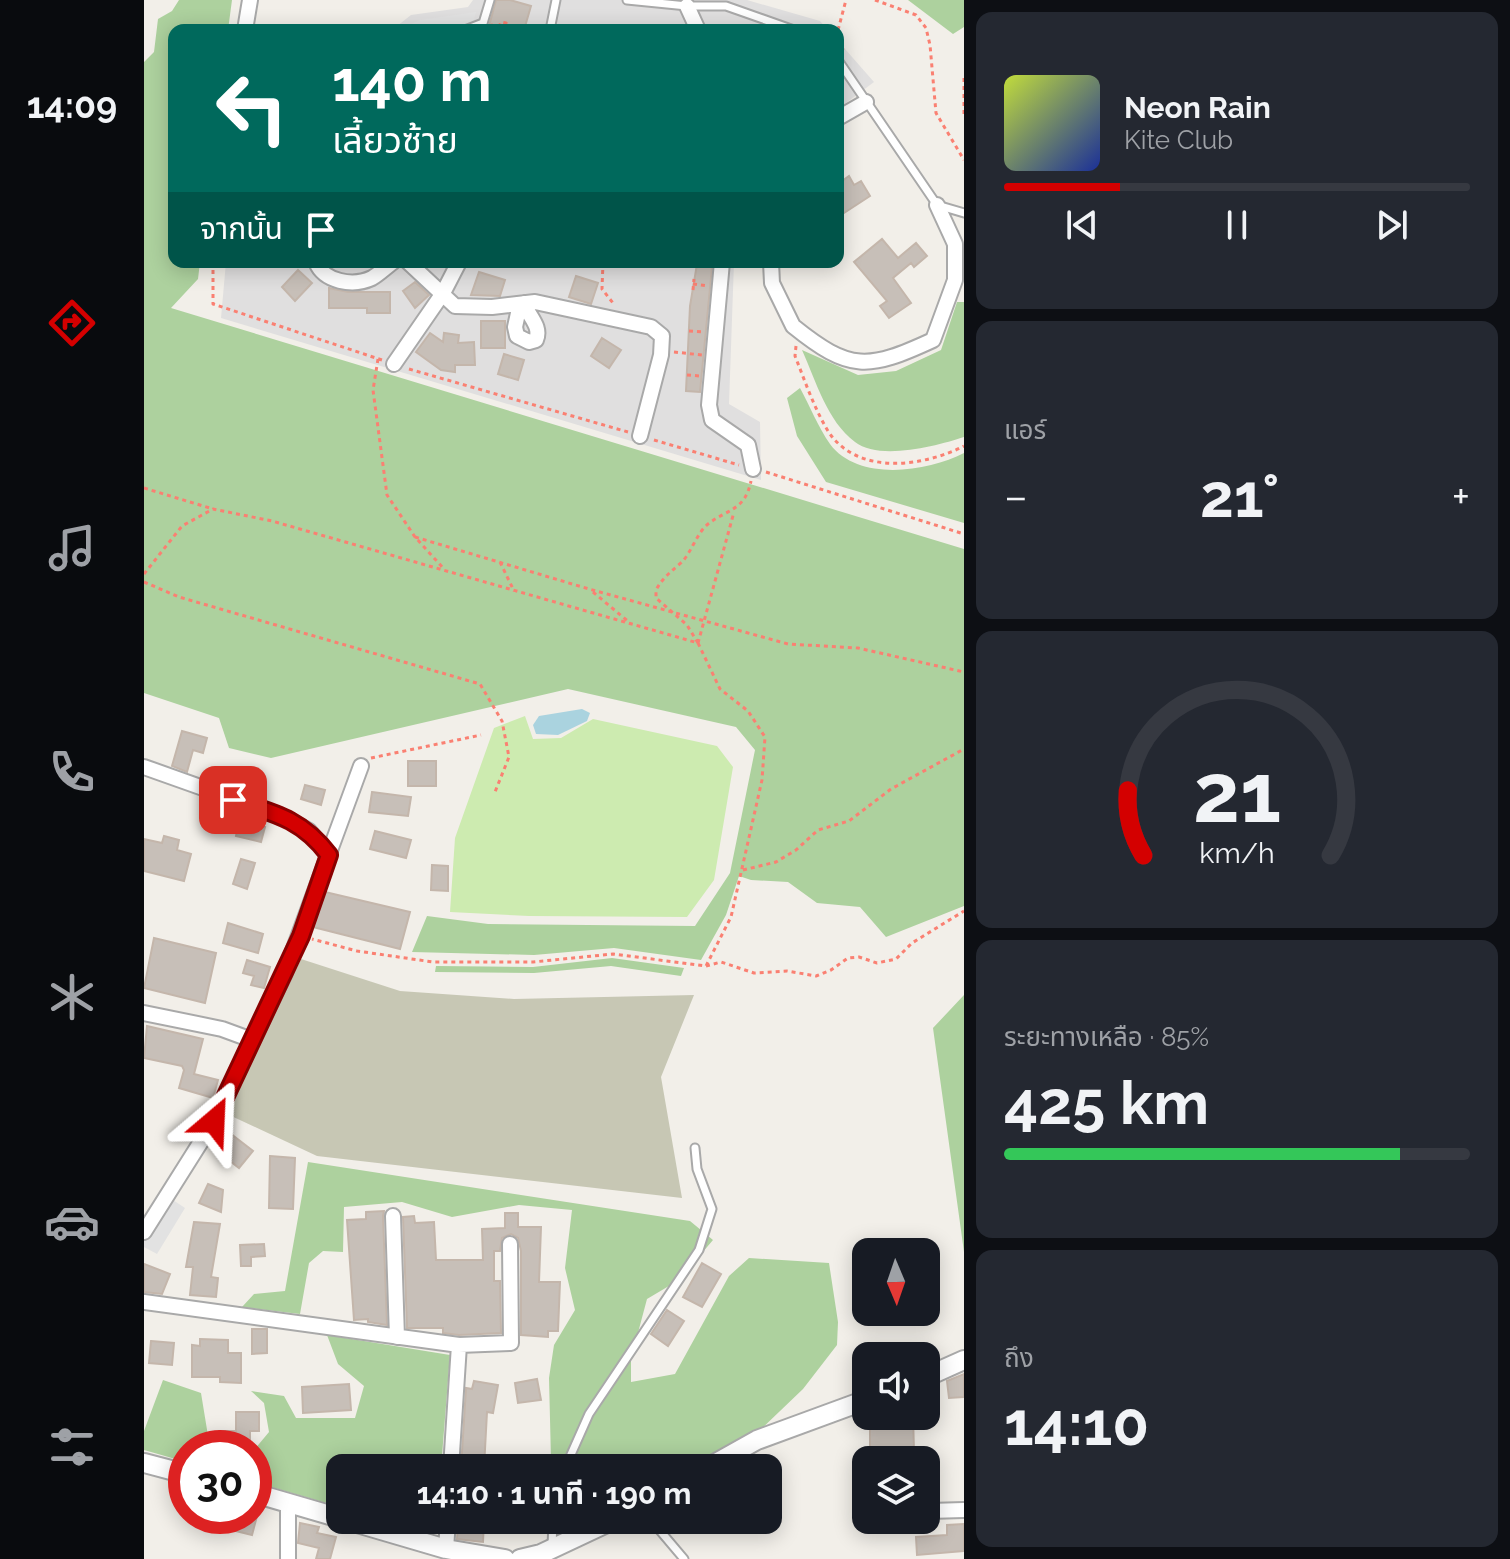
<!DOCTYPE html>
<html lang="th">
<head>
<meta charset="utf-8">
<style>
  body { margin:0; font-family:Raleway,"Noto Sans Thai",sans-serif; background:#242831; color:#f1f3f6; height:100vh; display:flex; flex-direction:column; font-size:30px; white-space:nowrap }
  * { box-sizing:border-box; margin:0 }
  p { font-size:26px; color:#9ea1a6 }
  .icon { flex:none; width:44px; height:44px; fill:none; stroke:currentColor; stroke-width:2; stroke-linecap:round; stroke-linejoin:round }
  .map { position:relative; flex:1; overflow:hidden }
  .panel { display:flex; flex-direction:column; gap:12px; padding:12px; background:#0d0f14; width:546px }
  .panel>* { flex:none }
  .guide { position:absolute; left:24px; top:24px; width:676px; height:244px; border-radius:16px; box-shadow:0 4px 20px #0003; background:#00695c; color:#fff; overflow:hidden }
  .needle { width:52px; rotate:178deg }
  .controls { position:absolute; left:708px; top:1238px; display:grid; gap:16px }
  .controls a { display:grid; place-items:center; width:88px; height:88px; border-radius:16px; background:#171b24; box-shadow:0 4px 20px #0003; font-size:40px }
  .speed { position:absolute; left:24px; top:1430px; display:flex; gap:16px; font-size:40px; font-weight:700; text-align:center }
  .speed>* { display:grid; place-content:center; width:104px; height:104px; border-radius:50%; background:#171b24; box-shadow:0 4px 20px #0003; line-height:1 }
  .speed .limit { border:12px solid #d22; background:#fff; color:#111 }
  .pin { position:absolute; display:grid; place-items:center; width:68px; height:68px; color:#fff; margin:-34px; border-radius:16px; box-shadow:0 4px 12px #0006 }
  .me { position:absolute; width:88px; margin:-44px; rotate:26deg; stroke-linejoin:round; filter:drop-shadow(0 0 6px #0008) }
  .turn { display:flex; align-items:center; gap:28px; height:168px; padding:0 32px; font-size:36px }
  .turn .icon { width:104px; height:104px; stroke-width:2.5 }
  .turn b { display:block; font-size:56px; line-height:68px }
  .then { display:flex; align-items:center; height:76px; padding:0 32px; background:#0003; gap:16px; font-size:30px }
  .big { font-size:60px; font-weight:700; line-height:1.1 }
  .panel .tile { flex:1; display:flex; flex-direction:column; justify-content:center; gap:12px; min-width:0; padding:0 28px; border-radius:16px; background:#242831 }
  .panel .dial { align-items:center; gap:0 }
  .dial svg { height:208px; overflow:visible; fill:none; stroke:#363941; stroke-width:7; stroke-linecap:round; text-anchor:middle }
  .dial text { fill:#f1f3f6; stroke:none }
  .song { display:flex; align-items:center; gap:24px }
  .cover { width:96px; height:96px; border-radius:12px; background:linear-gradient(135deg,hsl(70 70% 55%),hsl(230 70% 35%)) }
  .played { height:8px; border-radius:4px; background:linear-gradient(90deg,#d40000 25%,#363941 25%) }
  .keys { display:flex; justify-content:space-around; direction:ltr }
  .heat { display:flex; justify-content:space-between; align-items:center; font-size:44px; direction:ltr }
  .charge { height:12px; border-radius:6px; background:linear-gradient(90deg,#34c759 85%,#363941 0) }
  .trip { position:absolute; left:182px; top:1454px; width:456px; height:80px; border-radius:16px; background:#171b24; box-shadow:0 4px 20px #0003; font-weight:700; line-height:80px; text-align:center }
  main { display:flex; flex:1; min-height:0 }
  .tabs { display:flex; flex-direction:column; width:144px; justify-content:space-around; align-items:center; background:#090b0e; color:#9ea1a6 }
  .tabs .icon { width:56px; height:56px }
  .tabs .selected { color:#d40000 }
  .tabs b { font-size:36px; color:#f1f3f6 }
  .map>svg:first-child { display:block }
  .residential { fill:#e0dfdf }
  .construction { fill:#c7c7b4 }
  .grass { fill:#cdebb0 }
  .forest { fill:#add19e }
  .parking { fill:#e2e2e2 }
  .water { fill:#aad3df }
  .building { fill:#c7bfb8; stroke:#c4b6ab; stroke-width:2 }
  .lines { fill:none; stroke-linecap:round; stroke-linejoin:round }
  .service-casing { stroke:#a9a9a9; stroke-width:11 }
  .minor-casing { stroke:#a9a9a9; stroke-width:18 }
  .tertiary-casing { stroke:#a9a9a9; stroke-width:22 }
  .path { stroke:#fa8072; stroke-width:3; stroke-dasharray:4 4; stroke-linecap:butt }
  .service { stroke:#fff; stroke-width:7 }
  .minor { stroke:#fff; stroke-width:14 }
  .tertiary { stroke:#fff; stroke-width:18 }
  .route-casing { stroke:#8a0000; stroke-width:20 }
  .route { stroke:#d40000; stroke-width:14 }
</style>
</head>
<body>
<main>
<nav class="tabs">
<b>14:09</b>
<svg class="icon selected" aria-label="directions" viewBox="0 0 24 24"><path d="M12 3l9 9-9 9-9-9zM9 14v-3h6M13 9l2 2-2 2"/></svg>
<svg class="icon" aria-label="music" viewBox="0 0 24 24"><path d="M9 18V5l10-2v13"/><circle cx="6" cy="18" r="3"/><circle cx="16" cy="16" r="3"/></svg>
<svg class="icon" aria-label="phone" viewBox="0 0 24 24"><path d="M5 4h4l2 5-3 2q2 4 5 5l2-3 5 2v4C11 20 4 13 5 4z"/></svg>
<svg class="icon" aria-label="climate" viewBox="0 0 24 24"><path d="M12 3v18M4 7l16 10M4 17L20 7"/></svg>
<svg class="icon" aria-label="car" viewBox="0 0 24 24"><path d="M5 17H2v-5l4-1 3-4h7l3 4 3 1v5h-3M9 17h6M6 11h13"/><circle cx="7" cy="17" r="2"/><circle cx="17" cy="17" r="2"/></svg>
<svg class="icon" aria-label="filters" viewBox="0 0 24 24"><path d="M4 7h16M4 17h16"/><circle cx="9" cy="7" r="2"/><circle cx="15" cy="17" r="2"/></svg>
</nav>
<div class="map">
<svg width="820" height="1559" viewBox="0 0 820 1559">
  <rect width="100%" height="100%" fill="#f2efe9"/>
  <!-- residential -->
  <path class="residential" d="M329 0H603L676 21 684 30H248L267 15 324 7Z
    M694 41 730 82 694 109Z
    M82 262H590L585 404 616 422 617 480 77 318Z"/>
  <!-- construction -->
  <path class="construction" d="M157 959 256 991 370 999 550 995 517 1077 538 1198 173 1156 83 1114Z"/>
  <!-- grass -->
  <path class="grass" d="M381 716 389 739 417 738 449 719 573 746 589 767 570 880 543 917 385 916 306 912 311 838 350 728Z"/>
  <!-- forest -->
  <path class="forest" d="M35 0H88L84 30H30V262H56L54 279 27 308 820 549V906L742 937 716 907 673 903 644 882 607 880 595 876 582 915 557 960 470 948 390 955 268 952 283 916 344 924 551 926 586 873 611 750 592 727 424 689 127 758 85 748 75 718 0 693V62L10 52 14 19 28 11Z
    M764 0H820V27L809 34Z
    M813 302H820V437C793 446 735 461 711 442 683 421 672 381 658 350L714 375 752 371 797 350Z
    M656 388C666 406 674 427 686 444 714 482 783 472 820 453V523L682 482 653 436 643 398Z
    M468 958 540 968 537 976 467 966 390 973 291 972 292 966 389 967Z
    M820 995V1252L789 1028Z
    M164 1162 546 1221 569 1240 535 1280 503 1299 487 1359V1382L531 1374 585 1276 605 1258 685 1263 694 1322 693 1345 659 1389 615 1431 550 1468H404L407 1460 405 1378 410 1345 431 1310 421 1268 428 1210 375 1205 308 1217 258 1202 200 1207 199 1252 179 1251 165 1263 156 1314 98 1307 110 1294 141 1291Z
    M183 1335 306 1355 297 1468H196V1507L110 1482V1450L125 1432 120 1403 107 1391 140 1396 152 1418H211L220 1386 194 1364Z
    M19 1380 57 1393 66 1448H42V1462L0 1450V1431Z"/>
  <!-- parking -->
  <path class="parking" d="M332 12 327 30 257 29 276 20Z
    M26 1198 41 1208 13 1254 0 1247V1241Z"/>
  <!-- water -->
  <path class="water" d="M438 709 446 713 443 721 414 735 392 734 389 725 395 716Z"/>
  <!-- building -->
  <path class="building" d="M352 0H366L387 6 380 30H344Z
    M705 176 710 185 717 181 726 196 700 213 694 206V184Z
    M738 239 754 258 772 243 783 256 770 267 767 263 749 278 767 303 745 318 736 306 743 301 710 262Z
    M553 264 568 267 556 392 542 391 546 306Z
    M154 270 168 283 151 301 138 287Z
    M335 272 361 280 356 296 327 295Z
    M432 276 454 283 447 304 425 297Z
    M271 282 285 295 271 308 259 291Z
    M185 288 204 292H246V313H223V308H185Z
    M337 321H361V348H337Z
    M286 333 299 342 300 333 315 335 314 343 330 342 331 365H311V372L297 370 272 352Z
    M458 338 477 350 465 368 447 356Z
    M360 354 380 360 374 380 354 374Z
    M38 731 63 738 59 753 49 750 43 772 28 766Z
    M264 761H292V786H264Z
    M161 785 181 790 177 805 157 799Z
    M228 792 267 797 264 816 225 812Z
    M95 821 121 827 117 842 92 836Z
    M231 831 267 840 262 858 226 849Z
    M20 836 35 840 33 850 47 854 40 881 0 871V839L18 843Z
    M97 859 111 863 103 889 89 884Z
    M288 865 304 866V891L287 890Z
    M181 892 266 912 256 949 169 927Z
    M84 923 119 934 114 953 79 943Z
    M10 938 72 953 61 1003 0 988Z
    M103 960 126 967 120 988 107 985 110 976 99 973Z
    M3 1026 59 1039 50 1074 74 1080 69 1098 35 1088 40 1070 38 1066 0 1058Z
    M78 1127 109 1151 95 1168 66 1145Z
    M126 1156 151 1158 149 1209 125 1208Z
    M64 1184 79 1190 77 1212 55 1203Z
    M240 1211 239 1216 243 1325 224 1322V1319L210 1320 203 1220 222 1219V1212Z
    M361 1213H374V1227H397L395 1282H416L414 1331H404V1337L377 1335V1251L374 1238 367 1234 358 1238 356 1251H350V1281H356L357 1333 315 1335 299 1333V1328H263L259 1217 270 1216 271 1223 290 1222 292 1260H339L338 1229 361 1228Z
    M50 1222 76 1224 67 1277 74 1278 72 1297 46 1295 49 1267H42Z
    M120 1244 121 1256 107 1257V1266H97L96 1245Z
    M558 1263 577 1274 558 1307 539 1297Z
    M0 1264 26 1274 18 1294 0 1292Z
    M523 1310 540 1321 524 1346 507 1334Z
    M108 1329H123V1353L108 1354Z
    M56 1339 84 1340V1353H97V1383L76 1382V1377H48V1345L56 1346Z
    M7 1341 30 1343 28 1365 5 1363Z
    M820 1374V1397L805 1398 803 1381Z
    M393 1379 397 1400 374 1403 371 1383Z
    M330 1381 354 1385 349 1413 343 1412 340 1468H317L322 1388 328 1389Z
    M205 1384 207 1410 159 1413 158 1387Z
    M92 1412H115V1431H106V1441H94V1448H74L75 1431H92Z
    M740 1416H769L770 1451H737V1460H726V1423H740Z
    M48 1516H113L108 1535 47 1520Z
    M314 1520H340L339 1542 313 1539Z
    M156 1523 175 1527 173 1533 192 1537 186 1559H172L175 1548 154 1543Z
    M820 1524V1551L773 1555 772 1537 803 1535V1525Z"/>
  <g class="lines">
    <defs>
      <path id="service" d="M483 0 543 6H582L650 30
        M321 30 339 23
        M337 30 346 0
        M406 30 412 0
        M694 60 793 205 820 213
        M421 1468 445 1414 555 1250 568 1209 553 1169 551 1148
        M507 1520 540 1559
        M408 1547 409 1520"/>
      <path id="minor" d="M543 6 554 30
        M101 30 106 0
        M694 118 722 102
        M172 262C180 282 209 287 228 278 235 274 242 267 249 262
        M264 262 311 306 348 307 391 302 507 327 518 336 517 355 496 436
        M578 262 565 405 568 420 604 445 609 469
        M627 262 628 283 649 326C706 372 724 370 789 340L811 280V244L793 205
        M376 304 371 327 373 336 385 342 392 340C398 326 384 316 380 303
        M250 364 299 293 315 262
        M0 767 135 815 165 831 185 855
        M0 1013 78 1029 108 1040
        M249 1216 253 1337
        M0 1232 70 1121 141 973 217 766
        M0 1302 315 1345 307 1468
        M315 1345 367 1343 366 1244
        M785 1511 820 1510
        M302 1549 304 1520
        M144 1559V1503"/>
      <path id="tertiary" d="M782 1377 820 1360
        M0 1463 42 1474
        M563 1468 613 1440 722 1400
        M110 1493 196 1518
        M203 1520 302 1549 361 1559
        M376 1559 397 1554 469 1520"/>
    </defs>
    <!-- service casing -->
    <use href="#service" class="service-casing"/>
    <!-- minor casing -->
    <use href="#minor" class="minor-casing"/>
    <!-- tertiary casing -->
    <use href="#tertiary" class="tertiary-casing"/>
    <!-- path -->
    <path class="path" d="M731 0 772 15 782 28 786 45 792 113 820 160
      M347 25 355 27 357 22 362 23 368 30
      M694 30 702 0
      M694 32 699 50
      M820 78V115
      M69 262V304L238 360
      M459 262 458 289 469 303H467
      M144 265H158
      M549 284 564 286
      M549 290 550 279
      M545 331 560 332
      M652 346 651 356C661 381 670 408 684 431 713 476 779 467 820 446
      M530 352 558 355
      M234 359 229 390 243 495 271 537 300 569
      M265 369 484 432
      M543 375 556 376
      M510 440 595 465
      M622 472 820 534
      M0 488 69 509
      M271 537 445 589 644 644 714 648 820 672
      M356 562 370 591
      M0 574 38 526 69 509 128 521 554 643 576 689 604 711 621 737 618 780 587 917 562 966 469 954 389 962H289L213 951 168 939
      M0 582 35 597 336 684 358 721 365 757 351 792
      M449 592 486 623
      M554 643 543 625 512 598V590C519 577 528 571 538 562 548 551 553 533 564 524 583 509 601 511 607 481
      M554 643 590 512
      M227 758 337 735
      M599 870 632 862 652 850 674 830 705 821 747 789 820 749
      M562 966 577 962 610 973 643 971 672 976 687 970 704 958 715 957 733 963 752 959 768 943 820 911"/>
    <!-- service -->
    <use href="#service" class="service"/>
    <!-- minor -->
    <use href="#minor" class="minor"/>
    <!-- tertiary -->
    <use href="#tertiary" class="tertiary"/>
  </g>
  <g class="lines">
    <defs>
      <path id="route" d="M70 1121 157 936 185 855C158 819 130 813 89 800"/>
    </defs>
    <!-- route casing -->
    <use href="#route" class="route-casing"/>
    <!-- route -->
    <use href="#route" class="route"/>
  </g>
</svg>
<div class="controls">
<a><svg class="needle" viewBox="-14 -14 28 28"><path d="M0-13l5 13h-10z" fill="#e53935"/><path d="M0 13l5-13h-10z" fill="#9ea1a6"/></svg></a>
<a><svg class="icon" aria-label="sound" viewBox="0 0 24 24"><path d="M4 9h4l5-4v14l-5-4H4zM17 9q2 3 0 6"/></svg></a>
<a><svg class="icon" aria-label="layers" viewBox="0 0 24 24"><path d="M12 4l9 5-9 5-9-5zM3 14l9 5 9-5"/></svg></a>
</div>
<div class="speed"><div class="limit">30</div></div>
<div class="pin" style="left:89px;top:800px;background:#d93025"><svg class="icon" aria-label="arrive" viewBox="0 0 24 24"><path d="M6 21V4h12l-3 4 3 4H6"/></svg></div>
<svg class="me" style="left:70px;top:1121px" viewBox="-20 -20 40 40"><path d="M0-17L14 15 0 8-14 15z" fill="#d40000" stroke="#fff" stroke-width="4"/></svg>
<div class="trip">14:10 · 1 นาที · 190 m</div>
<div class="guide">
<div class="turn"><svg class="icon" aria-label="left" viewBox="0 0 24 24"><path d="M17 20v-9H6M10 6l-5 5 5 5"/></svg><div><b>140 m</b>เลี้ยวซ้าย</div></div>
<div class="then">จากนั้น<svg class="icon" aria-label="arrive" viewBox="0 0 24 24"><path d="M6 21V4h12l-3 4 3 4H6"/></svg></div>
</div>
</div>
<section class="panel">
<div class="tile">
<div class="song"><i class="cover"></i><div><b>Neon Rain</b><p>Kite Club</p></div></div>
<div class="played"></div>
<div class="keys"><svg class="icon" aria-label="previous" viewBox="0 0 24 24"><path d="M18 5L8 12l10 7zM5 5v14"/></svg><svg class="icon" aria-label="pause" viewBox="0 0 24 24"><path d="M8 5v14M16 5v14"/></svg><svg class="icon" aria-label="next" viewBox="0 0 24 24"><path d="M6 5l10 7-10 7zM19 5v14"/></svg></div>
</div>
<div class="tile"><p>แอร์</p>
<div class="heat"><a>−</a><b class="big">21°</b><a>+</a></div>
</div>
<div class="tile dial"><svg viewBox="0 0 100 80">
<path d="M14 69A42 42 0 1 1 86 69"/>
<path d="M14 69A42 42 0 0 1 8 44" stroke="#d40000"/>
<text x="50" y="56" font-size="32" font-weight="700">21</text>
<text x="50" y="72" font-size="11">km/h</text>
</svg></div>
<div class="tile"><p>ระยะทางเหลือ · 85%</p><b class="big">425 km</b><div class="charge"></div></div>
<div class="tile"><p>ถึง</p><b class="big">14:10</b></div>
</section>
</main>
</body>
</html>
